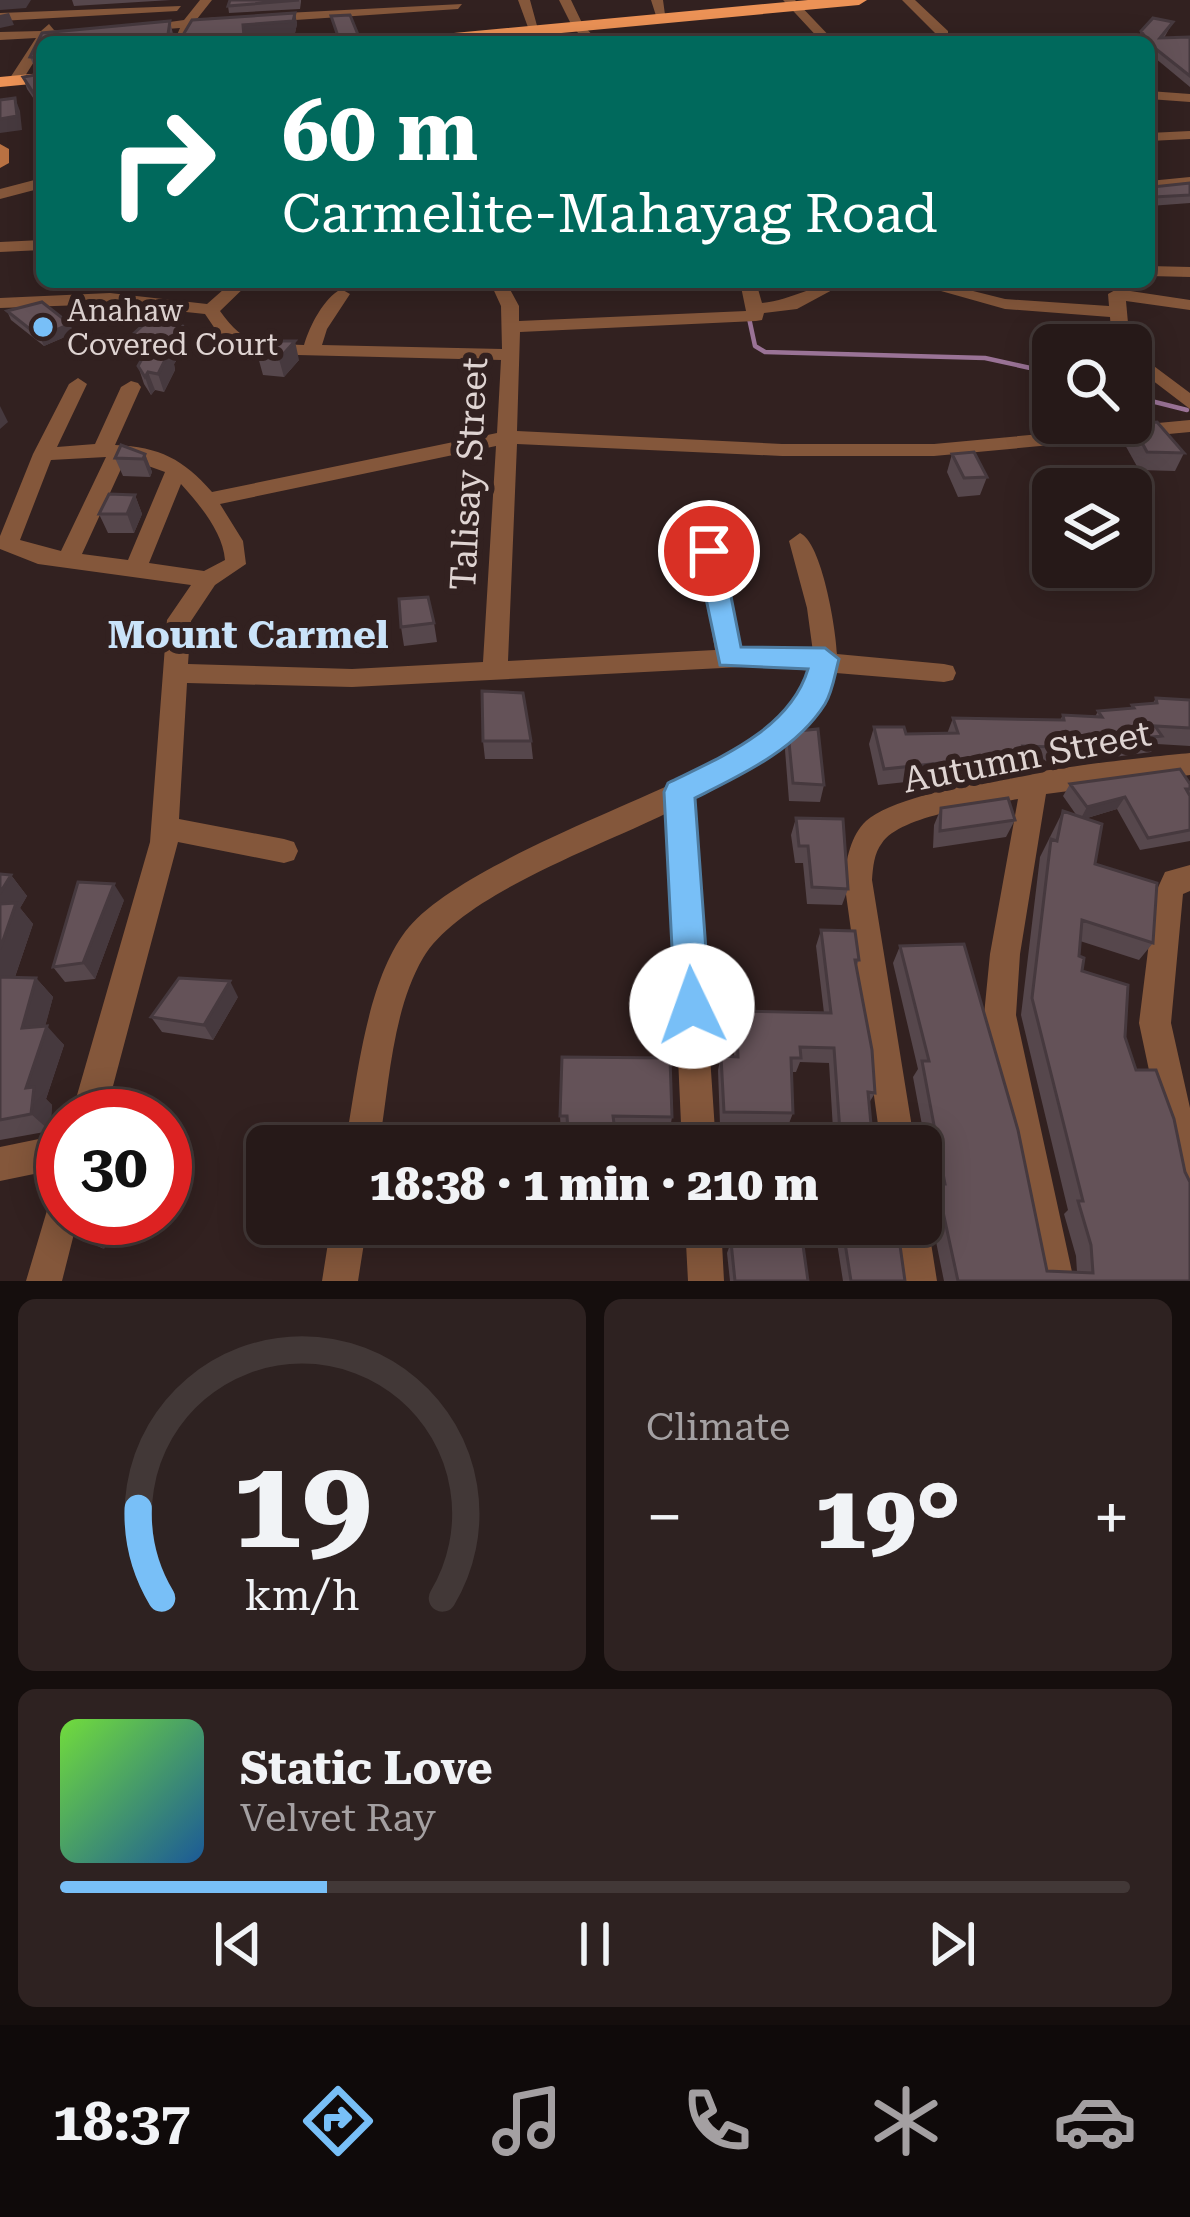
<!DOCTYPE html>
<html lang="en">
<head>
<meta charset="utf-8">
<style>
  body { margin:0; font-family:"Roboto Serif",serif; background:#2e2221; color:#f1f3f6; height:100vh; display:flex; flex-direction:column; font-size:45px; white-space:nowrap }
  * { box-sizing:border-box; margin:0 }
  p { font-size:39px; color:#a4a0a2 }
  .icon { flex:none; width:66px; height:66px; fill:none; stroke:currentColor; stroke-width:2; stroke-linecap:round; stroke-linejoin:round }
  .map { position:relative; height:1281px; overflow:hidden }
  .side { display:flex; flex-direction:column; gap:18px; padding:18px; background:#150e0d; flex:1 }
  .side>* { flex:none }
  .hud { position:absolute; left:36px; top:36px; width:1119px; height:252px; border-radius:18px; box-shadow:0 6px 30px #0003,0 0 0 3px #423837; background:#00695c; color:#fff; overflow:hidden }
  .buttons { position:absolute; left:1032px; top:324px; display:grid; gap:24px }
  .buttons a { display:grid; place-items:center; width:120px; height:120px; border-radius:18px; background:#261918; box-shadow:0 6px 30px #0003,0 0 0 3px #423837; font-size:60px }
  .speed { position:absolute; left:36px; top:1089px; display:flex; gap:24px; font-size:60px; font-weight:700; text-align:center }
  .speed>* { display:grid; place-content:center; width:156px; height:156px; border-radius:50%; background:#261918; box-shadow:0 6px 30px #0003,0 0 0 3px #423837; line-height:1 }
  .speed .limit { border:18px solid #d22; background:#fff; color:#111 }
  .pin { position:absolute; display:grid; place-items:center; width:102px; height:102px; color:#fff; margin:-51px; border:6px solid #fff; border-radius:50%; box-shadow:0 3px 12px #0007 }
  .me { position:absolute; width:132px; margin:-66px; rotate:357deg; stroke-linejoin:round; filter:drop-shadow(0 0 9px #0008) }
  .turn { display:flex; align-items:center; gap:42px; height:252px; padding:0 48px; font-size:54px }
  .turn .icon { width:156px; height:156px; stroke-width:2.5 }
  .turn b { display:block; font-size:84px; line-height:102px }
  .big { font-size:90px; font-weight:800; line-height:1.1 }
  .side .tile { flex:1; display:flex; flex-direction:column; justify-content:center; gap:18px; min-width:0; padding:0 42px; border-radius:18px; background:#2e2221 }
  .side .dial { align-items:center; gap:0 }
  .dial svg { height:312px; overflow:visible; fill:none; stroke:#423837; stroke-width:7; stroke-linecap:round; text-anchor:middle }
  .dial text { fill:#f1f3f6; stroke:none }
  .song { display:flex; align-items:center; gap:36px }
  .cover { width:144px; height:144px; border-radius:18px; background:linear-gradient(135deg,hsl(100 70% 55%),hsl(210 70% 35%)) }
  .played { height:12px; border-radius:6px; background:linear-gradient(90deg,#78bff7 25%,#423837 25%) }
  .keys { display:flex; justify-content:space-around; direction:ltr }
  .heat { display:flex; justify-content:space-between; align-items:center; font-size:66px; direction:ltr }
  .side .tiles { flex:1; display:grid; gap:18px; grid-template-columns:1fr 1fr }
  .tile:last-child { grid-column:span 2 }
  .trip { position:absolute; left:246px; top:1125px; width:696px; height:120px; border-radius:18px; background:#261918; box-shadow:0 6px 30px #0003,0 0 0 3px #423837; font-weight:800; line-height:120px; text-align:center }
  .tabs { display:flex; height:192px; justify-content:space-around; align-items:center; background:#0f0a0a; color:#a4a0a2 }
  .tabs .icon { width:84px; height:84px }
  .tabs .on { color:#78bff7 }
  .tabs b { font-size:54px; color:#f1f3f6 }
  .map>svg:first-child { display:block }
  .lines { fill:none; stroke-linecap:round; stroke-linejoin:round }
  .stream { stroke:#9a7396; stroke-width:4.5 }
  .minor { fill:#84573b; fill-rule:evenodd }
  .secondary { fill:#b87142; fill-rule:evenodd }
  .trunk { fill:#ec9256; fill-rule:evenodd }
  .wall { fill:#56474c }
  .shaded-wall { fill:#46393e }
  .building { fill:#645258; stroke:#46393e; stroke-width:3 }
  .route { fill:#78bff7; stroke:#4e7ca1; stroke-width:3 }
  .poi-dot { fill:#78bff7; stroke:#322120; stroke-width:4.5 }
  .labels { text-anchor:middle; dominant-baseline:central; stroke-width:12; stroke-linejoin:round; paint-order:stroke }
  .far-poi-label { font-size:30px; fill:#dfd4d2; stroke:#322120; text-anchor:start }
  .street-label { font-size:36px; fill:#dfd4d2; stroke:#322120 }
  .neighbourhood-label { font-size:39px; font-weight:bold; fill:#cae3f9; stroke:#322120 }
</style>
</head>
<body>
<div class="map">
<svg width="1190" height="1281" viewBox="0 0 1190 1281">
  <rect width="100%" height="100%" fill="#322120"/>
  <g class="lines">
    <!-- stream -->
    <path class="stream" d="M749 318 755 346 765 352 985 358 1053 373
      M1131 396 1187 410"/>
    <!-- minor -->
    <path class="minor" d="M200 0H212L197 19 219 17 225 21 192 27 186 42H174L180 28 140 31 134 27 184 20Z
      M518 0H530L539 33 529 30Z
      M559 0H571L583 25 599 42H586L572 26Z
      M651 0H663L666 22H658Z
      M783 0H795L835 42H822Z
      M902 0H915L948 31V37L907 42 935 33Z
      M462 4 458 9 266 22 260 18 266 14Z
      M181 6 177 11 0 21V13Z
      M49 24 54 30 75 33 42 42V49L20 84H10L8 81 36 38 0 40V32L41 31Z
      M1149 91 1190 94V102L1149 99Z
      M1190 131V139L1149 141V133Z
      M1190 177V187L1149 191V181Z
      M42 178V188L0 199V189Z
      M42 240V250L0 252V242Z
      M1149 266 1190 267V277L1149 276Z
      M232 282H250L220 311C245 347 262 344 304 345 310 325 324 298 341 289L350 294 327 329 322 345 502 349 501 306 490 282H506L519 306V321L746 311 740 282H756L762 303C793 300 817 282 847 282L797 309 764 313 762 320 756 321 520 332 517 431 782 444H934L1190 420V432L934 456H782L517 444 508 661 715 650 698 551 709 543 720 551 739 649 813 652 807 608 789 541 800 533C822 543 836 629 837 654L944 664 953 666 956 673 953 680 944 682 836 673C811 737 753 771 693 800L716 1146H682L667 813C601 846 460 895 423 958 392 1011 389 1086 379 1146H345C357 1082 366 978 409 927 456 872 605 815 674 783 725 758 793 730 811 671L761 666 352 687 187 683 179 819 284 839 294 842 298 851 294 860 284 863 178 842 105 1116H71L150 842 167 620 191 585 38 564 0 549V536L33 454 69 384 78 378 87 384 57 447 95 444 121 387 131 381 138 383 141 387 115 445C160 447 183 459 212 492L497 433 501 360 257 354 224 342 205 314 110 304 0 308V298L110 293 207 304ZM496 446 483 662 352 669 188 664 191 621 215 585 246 564 243 541 220 504ZM106 457 61 551 20 540 51 460ZM126 458 165 472 128 560 82 554ZM181 484C199 504 223 532 225 560L204 571 149 563Z
      M909 282H937L1005 299 1109 306 1108 294 1117 289 1190 300V310L1126 301 1130 345H1112L1110 317 1005 309Z
      M1131 349 1190 393V409L1131 364Z
      M1190 753V775L1046 794 1020 954 1016 1015 1074 1281H1038L984 1015 990 954 1018 799C985 805 901 815 882 843 874 853 873 867 872 880L915 1146H881L844 880C846 860 851 835 866 821 910 782 1125 759 1190 753Z
      M1190 865V891L1183 894 1171 1023 1190 1108V1201L1178 1196 1173 1184 1139 1023 1155 894 1165 872Z
      M63 1134V1168L0 1181V1147Z
      M63 1191V1218H78L62 1281H26L51 1197Z
      M921 1211 928 1224 937 1281H901L892 1224H921Z
      M331 1224H367L358 1281H322Z
      M685 1224H721L724 1281H688Z"/>
    <!-- secondary -->
    <path class="secondary" d="M0 144 9 149V163L0 168Z"/>
    <!-- trunk -->
    <path class="trunk" d="M808 0H867L859 5 465 42H403L411 37Z
      M42 73V83L0 87V77Z"/>
  </g>
  <!-- wall -->
  <path class="wall" d="M72 0H171L74 6Z
    M230 0H301V2L300 9 229 13 228 6Z
    M295 13 297 24 295 33 246 37V42H42V111L27 89 23 77 41 74V69H35L30 57 42 33 170 21 173 34 183 35 192 20Z
    M1173 22 1164 38 1190 37V87L1149 53V42H1141L1139 38 1141 31Z
    M1149 181 1153 187 1190 183V203L1150 206Z
    M7 311 74 333 44 346 11 320Z
    M182 326 188 344 174 364 175 370 164 392 155 390 151 395 144 384 138 366 143 356 138 354 131 336Z
    M258 357 299 360 284 377 263 375Z
    M1132 424 1184 453 1175 471 1139 470 1124 443Z
    M145 454 152 472 150 477 123 476 115 458Z
    M952 454 987 477 980 495 958 497 947 472Z
    M135 495 142 514 134 533H108L99 514Z
    M434 623 437 642 404 646 401 627Z
    M1156 698 1190 700V746L1157 744 1151 752 1114 757 1050 754 1045 764 1022 763 1018 770 878 785 869 744 874 727 906 734H947L953 718 1060 720 1063 715 1095 717 1098 711 1130 709 1132 705 1153 703Z
    M788 732 824 785 820 802 789 801 785 750Z
    M483 741H531L533 759H485Z
    M1070 784H1190V841L1140 850 1117 809 1084 819 1095 864 1153 943 1139 960 1080 941 1079 956 1082 971 1125 1037 1190 1281H944L927 1197 934 1189 913 1077 918 1069 893 963 900 946 1047 1271 1077 1272 1076 1256 1064 1214 1068 1210 1021 1015 1040 857 1063 811 1077 816 1063 796Z
    M941 808 1015 820 1006 837 933 848 934 825Z
    M796 818 848 889 842 905 807 904 803 863H795L791 835Z
    M0 874 11 875 27 896 20 908 33 924 15 977 36 978 53 997 45 1026 64 1045 46 1099 52 1105 50 1131 0 1140Z
    M124 900 95 979 65 982 53 967Z
    M821 930 859 960 856 967 875 1093 869 1103 873 1146H834L829 1063 800 1062 796 1072H791L793 1113 788 1126 720 1125 718 1070 721 1056H734L732 1026 736 1011 824 1013 816 946Z
    M238 997 213 1040 162 1032 151 1017Z
    M560 1116 672 1117 669 1135 561 1133Z
    M64 1218 104 1249 78 1237 63 1226Z
    M834 1224H897L905 1281H843Z
    M731 1242 808 1281H730L727 1253Z"/>
  <!-- shaded-wall -->
  <path class="shaded-wall" d="M0 0H31L26 8 0 10Z
    M9 13 14 25 0 28V15Z
    M295 13 297 24 295 33 246 37V42H182Z
    M15 98 20 111 22 130 0 133V119Z
    M70 324 74 333 44 346 40 337Z
    M182 326 188 344 174 364 175 370 164 392 158 374 163 352Z
    M295 341 299 360 284 377 279 359Z
    M148 372 155 390 151 395 145 377Z
    M0 406 8 422 0 429Z
    M145 454 152 472 150 477 143 459Z
    M135 495 142 514 134 533 127 514Z
    M1125 797 1117 809 1080 820 1087 807Z
    M11 875 27 896 20 908 33 924 8 997 0 988V893Z
    M114 884 124 900 95 979 83 963Z
    M36 978 53 997 40 1046 22 1028Z
    M230 981 238 997 213 1040 204 1025Z
    M47 1026 64 1045 46 1099 52 1105 50 1131 31 1114 26 1088Z
    M102 1218H122L104 1249 90 1238Z"/>
  <!-- building -->
  <path class="building" d="M230 0H299L228 6Z
    M295 13 293 21 243 25 244 37 182 42H42V99L38 100 23 77 41 74V58L30 57 42 33 170 21 168 34 183 35 192 20Z
    M350 15 361 42H340L331 16Z
    M1153 18 1173 22 1160 38 1190 37V76L1142 38H1146L1141 31Z
    M15 98 17 116 0 119V100Z
    M1149 181 1153 187 1190 183V195L1154 197 1149 193Z
    M42 302 70 324 40 337 7 311Z
    M151 318 182 326 163 352H169L158 374 148 372 145 377 138 366 152 341 131 336Z
    M269 341H295L279 359 258 357Z
    M1157 422 1184 453 1147 452 1132 424Z
    M121 445 145 454 143 459 115 458Z
    M974 452 987 477 964 478 952 454Z
    M109 494 135 495 127 514H99Z
    M428 597 434 623 401 627 399 599Z
    M482 691 523 693 531 741H483Z
    M1156 698 1190 700V728L1155 726 1162 736 1124 740 1051 737 1054 747 1023 746 1026 754 884 769 874 727H904L906 734 958 733 953 718 1064 720 1063 715 1102 717 1098 711 1134 708 1132 705 1157 703Z
    M818 729 824 785 793 783 788 732Z
    M1180 769 1190 784V789H1186L1190 796V830L1148 838 1125 797 1087 807 1070 784Z
    M1008 798 1015 820 940 831 941 808Z
    M1063 811 1102 824 1095 864 1157 883 1153 943 1082 920 1079 956 1084 958 1082 971 1128 985 1125 1037 1136 1070H1156L1174 1119 1185 1172 1190 1182V1281H958L937 1184H945L922 1061H929L900 946 964 944 1018 1130 1047 1271 1093 1273 1091 1245 1078 1201H1083L1032 998 1051 839 1057 841Z
    M796 818 843 819 848 889 812 887 808 846H799Z
    M0 874 11 875 0 893Z
    M78 882 114 884 83 963 53 967Z
    M16 903 0 949V904Z
    M821 930 855 931 859 960H855L872 1050 875 1093 868 1092 873 1146H841L834 1048 800 1047 801 1058H791L793 1113 724 1112 721 1056 738 1057 736 1011 831 1013Z
    M0 977 36 978 22 1028 47 1026 26 1088 34 1087 31 1114 0 1120Z
    M179 978 230 981 204 1025 151 1017Z
    M562 1057 670 1058 672 1117 613 1116 617 1146H569L567 1116H560Z
    M64 1218H102L90 1238 63 1226Z
    M842 1224H897L905 1281H851Z
    M802 1238 808 1281H735L731 1242Z"/>
  <!-- route -->
  <path class="route" d="M709 542 722 551 741 647 825 648 839 659C835 673 833 691 825 704 796 750 741 775 695 798L710 1006 705 1018 692 1023 680 1018 675 1006 664 792 668 783C721 757 790 729 808 669L720 665 696 551Z"/>
  <!-- markers -->
  <circle class="poi-dot" cx="43" cy="327" r="12"/>
  <g class="labels">
    <!-- far-poi labels -->
    <g class="far-poi-label">
      <text x="67" y="310">Anahaw<tspan x="67" dy="34">Covered Court</tspan></text>
    </g>
    <!-- street labels -->
    <g class="street-label">
      <text transform="translate(469 474) rotate(-87)">Talisay Street</text>
      <text transform="translate(1027 757) rotate(-11)">Autumn Street</text>
    </g>
    <!-- neighbourhood labels -->
    <g class="neighbourhood-label">
      <text x="248" y="635">Mount Carmel</text>
    </g>
  </g>
</svg>
<div class="buttons">
<a><svg class="icon" aria-label="search" viewBox="0 0 24 24"><circle cx="10" cy="10" r="6"/><path d="M15 15l6 6"/></svg></a>
<a><svg class="icon" aria-label="layers" viewBox="0 0 24 24"><path d="M12 4l9 5-9 5-9-5zM3 14l9 5 9-5"/></svg></a>
</div>
<div class="speed"><div class="limit">30</div></div>
<div class="pin" style="left:709px;top:551px;background:#d93025"><svg class="icon" aria-label="arrive" viewBox="0 0 24 24"><path d="M6 21V4h12l-3 4 3 4H6"/></svg></div>
<svg class="me" style="left:692px;top:1006px" viewBox="-20 -20 40 40"><circle r="19" fill="#fff"/><path d="M0-13L10 11 0 6-10 11z" fill="#78bff7"/></svg>
<div class="trip">18:38 · 1 min · 210 m</div>
<div class="hud">
<div class="turn"><svg class="icon" aria-label="right" viewBox="0 0 24 24"><path d="M7 20v-9h11M14 6l5 5-5 5"/></svg><div><b>60 m</b>Carmelite-Mahayag Road</div></div>
</div>
</div>
<section class="side">
<div class="tiles">
<div class="tile dial"><svg viewBox="0 0 100 80">
<path d="M14 69A42 42 0 1 1 86 69"/>
<path d="M14 69A42 42 0 0 1 8 46" stroke="#78bff7"/>
<text x="50" y="56" font-size="32" font-weight="700">19</text>
<text x="50" y="72" font-size="11">km/h</text>
</svg></div>
<div class="tile"><p>Climate</p>
<div class="heat"><a>−</a><b class="big">19°</b><a>+</a></div>
</div>
<div class="tile">
<div class="song"><i class="cover"></i><div><b>Static Love</b><p>Velvet Ray</p></div></div>
<div class="played"></div>
<div class="keys"><svg class="icon" aria-label="previous" viewBox="0 0 24 24"><path d="M18 5L8 12l10 7zM5 5v14"/></svg><svg class="icon" aria-label="pause" viewBox="0 0 24 24"><path d="M8 5v14M16 5v14"/></svg><svg class="icon" aria-label="next" viewBox="0 0 24 24"><path d="M6 5l10 7-10 7zM19 5v14"/></svg></div>
</div>
</div>
</section>
<nav class="tabs">
<b>18:37</b>
<svg class="icon on" aria-label="directions" viewBox="0 0 24 24"><path d="M12 3l9 9-9 9-9-9zM9 14v-3h6M13 9l2 2-2 2"/></svg>
<svg class="icon" aria-label="music" viewBox="0 0 24 24"><path d="M9 18V5l10-2v13"/><circle cx="6" cy="18" r="3"/><circle cx="16" cy="16" r="3"/></svg>
<svg class="icon" aria-label="phone" viewBox="0 0 24 24"><path d="M5 4h4l2 5-3 2q2 4 5 5l2-3 5 2v4C11 20 4 13 5 4z"/></svg>
<svg class="icon" aria-label="climate" viewBox="0 0 24 24"><path d="M12 3v18M4 7l16 10M4 17L20 7"/></svg>
<svg class="icon" aria-label="car" viewBox="0 0 24 24"><path d="M5 17H2v-5l4-1 3-4h7l3 4 3 1v5h-3M9 17h6M6 11h13"/><circle cx="7" cy="17" r="2"/><circle cx="17" cy="17" r="2"/></svg>
</nav>
</body>
</html>
